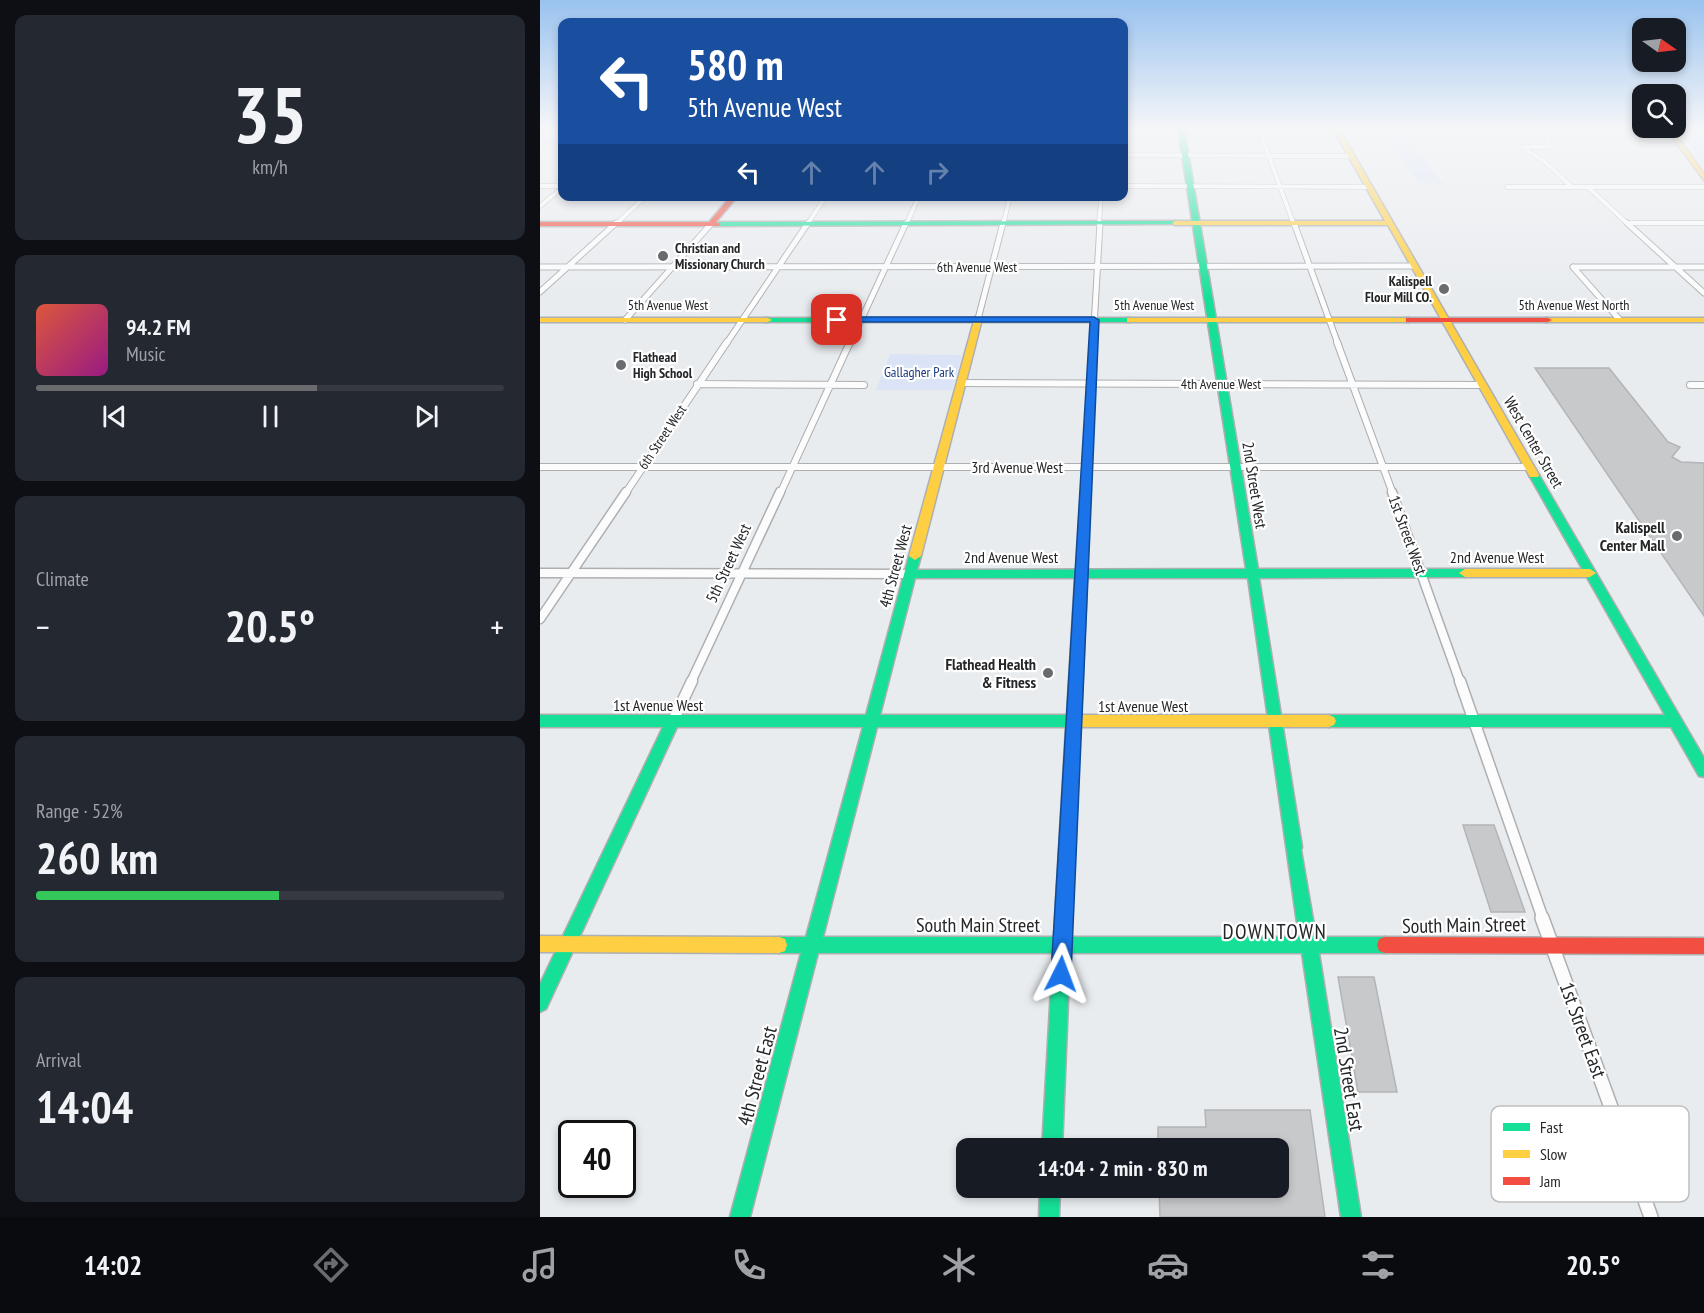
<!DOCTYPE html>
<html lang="en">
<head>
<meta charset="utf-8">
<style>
  body { margin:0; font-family:"PT Sans Narrow",sans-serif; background:#242831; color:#f1f3f6; height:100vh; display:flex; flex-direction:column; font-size:22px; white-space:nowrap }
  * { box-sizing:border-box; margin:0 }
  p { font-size:20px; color:#9ea1a6 }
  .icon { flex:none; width:33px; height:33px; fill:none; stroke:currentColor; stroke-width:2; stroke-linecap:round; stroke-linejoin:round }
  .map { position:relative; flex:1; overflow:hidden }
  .side { display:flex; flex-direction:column; gap:15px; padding:15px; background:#0d0f14; width:540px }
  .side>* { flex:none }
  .top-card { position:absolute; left:18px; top:18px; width:570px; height:183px; border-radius:12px; box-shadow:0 3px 9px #0003; background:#1a4fa0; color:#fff; overflow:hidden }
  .needle { width:39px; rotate:104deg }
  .fabs { position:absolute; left:1092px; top:18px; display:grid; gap:12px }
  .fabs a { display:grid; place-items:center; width:54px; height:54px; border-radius:12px; background:#171b24; box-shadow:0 3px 9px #0003; font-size:30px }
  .speed { position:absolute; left:18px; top:1120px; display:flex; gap:12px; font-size:30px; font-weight:700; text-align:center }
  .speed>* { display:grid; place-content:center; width:78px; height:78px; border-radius:50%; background:#171b24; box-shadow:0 3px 9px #0003; line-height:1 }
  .speed .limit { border:3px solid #111; border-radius:9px; background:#fff; color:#111 }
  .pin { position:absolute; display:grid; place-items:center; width:51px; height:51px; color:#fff; margin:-26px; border-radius:12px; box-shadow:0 3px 9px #0006 }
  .me { position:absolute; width:66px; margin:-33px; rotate:3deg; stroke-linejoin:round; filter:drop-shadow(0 0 4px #0008) }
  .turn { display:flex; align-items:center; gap:21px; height:126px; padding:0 30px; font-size:27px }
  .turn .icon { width:78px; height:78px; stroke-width:2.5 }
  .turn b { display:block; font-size:42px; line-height:51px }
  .lanes { display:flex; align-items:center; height:57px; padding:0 30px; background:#0003; justify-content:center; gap:30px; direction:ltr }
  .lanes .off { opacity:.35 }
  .big { font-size:45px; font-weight:700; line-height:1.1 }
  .side .card { flex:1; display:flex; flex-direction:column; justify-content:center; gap:9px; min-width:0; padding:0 21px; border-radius:12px; background:#242831 }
  .side .dial { align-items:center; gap:0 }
  .dial b { font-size:78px; line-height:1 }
  .song { display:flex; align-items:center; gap:18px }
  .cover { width:72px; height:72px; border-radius:9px; background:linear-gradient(135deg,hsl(10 70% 55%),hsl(310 70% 35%)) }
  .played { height:6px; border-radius:3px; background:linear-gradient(90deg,#6a6b6e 60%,#363941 60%) }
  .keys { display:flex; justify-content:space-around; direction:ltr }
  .heat { display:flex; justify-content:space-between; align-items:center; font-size:33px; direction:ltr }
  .charge { height:9px; border-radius:4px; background:linear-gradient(90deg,#34c759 52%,#363941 0) }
  .trip { position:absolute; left:416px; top:1138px; width:333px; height:60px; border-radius:12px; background:#171b24; box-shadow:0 3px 9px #0003; font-weight:700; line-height:60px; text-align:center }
  .dock { display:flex; height:96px; justify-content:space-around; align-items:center; background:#090b0e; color:#9ea1a6 }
  .dock .icon { width:42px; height:42px }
  .dock .current { color:#6a6b6e }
  .dock b { font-size:27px; color:#f1f3f6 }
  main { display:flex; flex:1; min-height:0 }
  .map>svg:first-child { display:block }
  .green { fill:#dae4f6 }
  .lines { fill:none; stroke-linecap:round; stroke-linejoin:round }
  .stream { stroke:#c3d7fa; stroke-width:1.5 }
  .building { fill:#c7c9cb; stroke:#b3b4b7; stroke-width:1.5 }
  .street-far5-casing { stroke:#adafb1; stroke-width:5 }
  .street-far4-casing { stroke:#adafb1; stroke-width:7 }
  .street-far3-casing { stroke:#adafb1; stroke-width:8 }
  .street-far2-casing { stroke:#adafb1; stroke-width:11 }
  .street-far1-casing { stroke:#adafb1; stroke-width:13 }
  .street-casing { stroke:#adafb1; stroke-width:16 }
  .fast-casing { stroke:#adafb1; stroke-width:3 }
  .slow-casing { stroke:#adafb1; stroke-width:3 }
  .jam-casing { stroke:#adafb1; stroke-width:3 }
  .street-far5 { stroke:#fcfcfd; stroke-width:4 }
  .street-far4 { stroke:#fcfcfd; stroke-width:5 }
  .street-far3 { stroke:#fcfcfd; stroke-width:6 }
  .street-far2 { stroke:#fcfcfd; stroke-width:8 }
  .street-far1 { stroke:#fcfcfd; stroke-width:10 }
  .street { stroke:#fcfcfd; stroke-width:13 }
  .fast { fill:#16e098; fill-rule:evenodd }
  .slow { fill:#ffcf43; fill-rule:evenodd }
  .jam { fill:#f24e42; fill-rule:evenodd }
  .route { fill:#1a73e8; stroke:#114b97; stroke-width:1.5 }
  .poi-dot { fill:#6a6b6e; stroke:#fff; stroke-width:2 }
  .labels { text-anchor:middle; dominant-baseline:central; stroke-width:4.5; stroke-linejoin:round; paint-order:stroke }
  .far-poi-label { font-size:14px; font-weight:bold; fill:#252628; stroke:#fff; text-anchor:start }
  .far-street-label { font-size:14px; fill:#252628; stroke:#fff }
  .far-park-label { font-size:14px; fill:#1a3b80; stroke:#fff }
  .street-label { font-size:16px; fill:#252628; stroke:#fff }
  .poi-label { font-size:16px; font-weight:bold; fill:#252628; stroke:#fff; text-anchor:end }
  .near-street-label { font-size:20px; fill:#252628; stroke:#fff }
  .near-neighbourhood-label { font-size:21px; letter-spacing:1.5px; fill:#252628; stroke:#fff }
  .key { fill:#fff; stroke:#bebebe; stroke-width:1.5 }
  .key-label { font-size:16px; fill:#252628 }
</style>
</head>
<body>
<main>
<section class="side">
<div class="card dial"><b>35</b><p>km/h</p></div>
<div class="card">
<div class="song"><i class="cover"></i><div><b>94.2 FM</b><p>Music</p></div></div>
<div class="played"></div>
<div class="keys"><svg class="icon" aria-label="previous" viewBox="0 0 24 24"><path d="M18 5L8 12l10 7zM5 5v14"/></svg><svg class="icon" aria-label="pause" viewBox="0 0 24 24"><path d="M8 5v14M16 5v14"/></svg><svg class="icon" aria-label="next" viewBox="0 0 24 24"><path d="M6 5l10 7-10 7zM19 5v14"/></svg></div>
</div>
<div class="card"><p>Climate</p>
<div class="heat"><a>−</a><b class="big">20.5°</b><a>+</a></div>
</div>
<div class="card"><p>Range · 52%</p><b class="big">260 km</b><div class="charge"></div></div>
<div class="card"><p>Arrival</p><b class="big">14:04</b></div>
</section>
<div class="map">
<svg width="1164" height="1217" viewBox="0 0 1164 1217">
  <rect width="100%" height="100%" fill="#e9ecef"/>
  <!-- green -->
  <path class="green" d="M841 129H862L903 184 878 183Z
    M1144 129H1164V165L1141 131Z
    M350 354 422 355 412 390H336Z"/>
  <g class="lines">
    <!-- stream -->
    <path class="stream" d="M0 142 22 144
      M22 144 17 149 22 151"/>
  </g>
  <!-- building -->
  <path class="building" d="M995 368H1069L1128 442 1140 447 1132 457 1141 462 1164 463V616Z
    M923 825H954L985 912H951Z
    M798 977H834L857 1092H818Z
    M665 1110H770L785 1217H620L619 1188H738V1149H618V1127H666Z"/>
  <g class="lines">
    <defs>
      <path id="street-far5" d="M719 129 754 225
        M1006 129 1010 147H982L1005 162 1032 187
        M584 155 811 156
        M0 186H22
        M584 186 829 187
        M967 187H1164
        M1048 187 1089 225
        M0 206 22 188
        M1088 223H1164
        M75 225 106 196
        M267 225 286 196
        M366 225 379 196
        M463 225 470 196
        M559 225 561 196"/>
      <path id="street-far4" d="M754 223 798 344
        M1087 223 1164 293
        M0 267 873 266
        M1033 267H1164
        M1033 267 1079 319
        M0 292 76 223
        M438 319 463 223
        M85 320 171 224
        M186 344 268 223
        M310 344 366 223
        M553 344 560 223"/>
      <path id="street-far3" d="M797 342 853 494
        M420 383 942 385
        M157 384 324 385
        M1150 385H1164
        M0 467H989
        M85 494 187 342
        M240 494 310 342
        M545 494 553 342"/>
      <path id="street-far2" d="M852 492 920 682
        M0 573 370 574
        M541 574 545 492
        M0 619 86 492
        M151 682 240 492"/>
      <path id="street-far1" d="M920 681 1003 919
        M133 721 152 681"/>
      <path id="street" d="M1002 918 1111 1217"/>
      <path id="fast" d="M638 129H644L718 569H925L931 573 925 577 719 578 762 847 761 850 776 937H845L851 939 853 945 851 951 845 953H779L821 1217H801L762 953H530L522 1149H502L513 953H278L210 1217H190L261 953H239L233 951 231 945 233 939 239 937H266L323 727H137L6 1009 0 1012V984L123 727H0V715H326L369 556 375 552 381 556 377 570 706 569ZM375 578H535L527 715H340ZM547 578H708L759 937H531L540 725 543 721 541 717ZM337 727H526L514 937H283Z
        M635 221 638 223 637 224 178 226 175 224 178 222Z
        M225 318H590L594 320 590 322H225Z
        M994 472 999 475 1164 758V777L1159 776 1131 727H789L784 725 782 721 784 717 789 715H1125L989 475Z
        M500 1188H520L519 1217H499Z"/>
      <path id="slow" d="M793 129H799L999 475 998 477H990L989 475 848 225H635L632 223 635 221H845Z
        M1126 129H1132L1164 174V180Z
        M435 317 442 319 381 556 375 560 369 556Z
        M0 318H228L232 320 228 322H0Z
        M587 318H869L873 320 869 322H587Z
        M1005 318H1164V322H1005Z
        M925 569H1050L1056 573 1050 577H925L919 573Z
        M536 715H789L794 717 796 721 794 725 789 727H536L531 725 529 721 531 717Z
        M0 936 239 937 245 939 247 945 245 951 239 953 0 952Z"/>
      <path id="jam" d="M191 196H198L176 222 181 224 178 226H0V222H169Z
        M866 318H1008L1012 320 1008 322H866Z
        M845 937 1164 938V954L845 953 839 951 837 945 839 939Z"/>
    </defs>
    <!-- street-far5 casing -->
    <use href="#street-far5" class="street-far5-casing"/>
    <!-- street-far4 casing -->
    <use href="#street-far4" class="street-far4-casing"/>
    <!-- street-far3 casing -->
    <use href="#street-far3" class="street-far3-casing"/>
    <!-- street-far2 casing -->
    <use href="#street-far2" class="street-far2-casing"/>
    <!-- street-far1 casing -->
    <use href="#street-far1" class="street-far1-casing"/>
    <!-- street casing -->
    <use href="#street" class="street-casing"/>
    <!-- fast casing -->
    <use href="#fast" class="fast-casing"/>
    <!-- slow casing -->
    <use href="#slow" class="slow-casing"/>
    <!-- jam casing -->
    <use href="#jam" class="jam-casing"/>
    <!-- street-far5 -->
    <use href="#street-far5" class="street-far5"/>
    <!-- street-far4 -->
    <use href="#street-far4" class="street-far4"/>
    <!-- street-far3 -->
    <use href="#street-far3" class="street-far3"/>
    <!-- street-far2 -->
    <use href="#street-far2" class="street-far2"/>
    <!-- street-far1 -->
    <use href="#street-far1" class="street-far1"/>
    <!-- street -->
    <use href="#street" class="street"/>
    <!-- fast -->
    <use href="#fast" class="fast"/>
    <!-- slow -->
    <use href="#slow" class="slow"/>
    <!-- jam -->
    <use href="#jam" class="jam"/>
  </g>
  <!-- sky -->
  <linearGradient id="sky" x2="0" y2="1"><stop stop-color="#99c2ef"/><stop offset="0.43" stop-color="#f5f6f8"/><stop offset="1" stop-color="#f5f6f8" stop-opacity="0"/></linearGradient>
  <rect width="1164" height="299" fill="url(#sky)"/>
  <!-- route -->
  <path class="route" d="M554 317 559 320 531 974 528 981 521 984 514 981 511 974 550 322H297L292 320 297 317Z"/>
  <!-- markers -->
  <g class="poi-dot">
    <circle cx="123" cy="256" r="6"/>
    <circle cx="904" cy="289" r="6"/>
    <circle cx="81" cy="365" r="6"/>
    <circle cx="1137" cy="536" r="6"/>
    <circle cx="508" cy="673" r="6"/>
  </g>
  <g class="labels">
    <!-- far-poi labels -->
    <g class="far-poi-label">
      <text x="135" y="248">Christian and<tspan x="135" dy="16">Missionary Church</tspan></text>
      <text x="892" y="281" text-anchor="end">Kalispell<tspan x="892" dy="16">Flour Mill CO.</tspan></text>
      <text x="93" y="357">Flathead<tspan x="93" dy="16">High School</tspan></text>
    </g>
    <!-- far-street labels -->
    <g class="far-street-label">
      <text x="437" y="267">6th Avenue West</text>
      <text x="128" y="305">5th Avenue West</text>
      <text x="614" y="305">5th Avenue West</text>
      <text x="1034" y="305">5th Avenue West North</text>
      <text x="681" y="384">4th Avenue West</text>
      <text transform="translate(122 437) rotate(-56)">6th Street West</text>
    </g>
    <!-- far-park labels -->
    <g class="far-park-label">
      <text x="379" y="372">Gallagher Park</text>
    </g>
    <!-- street labels -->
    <g class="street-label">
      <text transform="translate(994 442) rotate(60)">West Center Street</text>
      <text x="477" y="467">3rd Avenue West</text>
      <text transform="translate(715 485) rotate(81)">2nd Street West</text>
      <text transform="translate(868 535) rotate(70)">1st Street West</text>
      <text x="471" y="557">2nd Avenue West</text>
      <text x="957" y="557">2nd Avenue West</text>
      <text transform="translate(188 563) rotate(-65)">5th Street West</text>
      <text transform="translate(355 566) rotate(-75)">4th Street West</text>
      <text x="118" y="705">1st Avenue West</text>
      <text x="603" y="706">1st Avenue West</text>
    </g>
    <!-- poi labels -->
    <g class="poi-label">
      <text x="1125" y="527">Kalispell<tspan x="1125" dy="18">Center Mall</tspan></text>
      <text x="496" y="664">Flathead Health<tspan x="496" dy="18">&amp; Fitness</tspan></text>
    </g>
    <!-- near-street labels -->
    <g class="near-street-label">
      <text x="438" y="925">South Main Street</text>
      <text transform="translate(924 925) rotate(-1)">South Main Street</text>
      <text transform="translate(1043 1030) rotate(70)">1st Street East</text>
      <text transform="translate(217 1076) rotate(-75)">4th Street East</text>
      <text transform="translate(809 1079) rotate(81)">2nd Street East</text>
    </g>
    <!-- near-neighbourhood labels -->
    <g class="near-neighbourhood-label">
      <text x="735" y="931">DOWNTOWN</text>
    </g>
  </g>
  <!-- legend -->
  <rect x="951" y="1106" width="198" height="96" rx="9" class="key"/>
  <rect x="963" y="1123" width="27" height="8" fill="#16e098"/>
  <rect x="963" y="1150" width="27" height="8" fill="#ffcf43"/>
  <rect x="963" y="1177" width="27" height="8" fill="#f24e42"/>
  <g class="key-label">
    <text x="1000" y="1133">Fast</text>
    <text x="1000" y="1160">Slow</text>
    <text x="1000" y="1187">Jam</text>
  </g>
</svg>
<div class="fabs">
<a><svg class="needle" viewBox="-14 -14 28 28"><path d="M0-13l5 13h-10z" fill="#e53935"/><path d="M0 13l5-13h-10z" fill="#9ea1a6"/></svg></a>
<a><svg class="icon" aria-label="search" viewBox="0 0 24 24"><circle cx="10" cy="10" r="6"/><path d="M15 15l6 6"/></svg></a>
</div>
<div class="speed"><div class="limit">40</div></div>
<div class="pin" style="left:297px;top:320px;background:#d93025"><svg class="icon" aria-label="arrive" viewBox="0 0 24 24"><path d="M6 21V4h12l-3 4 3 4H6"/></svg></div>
<svg class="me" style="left:521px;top:974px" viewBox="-20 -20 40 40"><path d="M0-17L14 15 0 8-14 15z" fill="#1a73e8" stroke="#fff" stroke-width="4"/></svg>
<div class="trip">14:04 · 2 min · 830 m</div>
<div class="top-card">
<div class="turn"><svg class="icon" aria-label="left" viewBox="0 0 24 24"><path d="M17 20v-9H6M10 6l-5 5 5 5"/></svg><div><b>580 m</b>5th Avenue West</div></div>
<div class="lanes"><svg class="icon" aria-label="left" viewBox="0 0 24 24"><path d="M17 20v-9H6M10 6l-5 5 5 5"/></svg><svg class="icon off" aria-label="ahead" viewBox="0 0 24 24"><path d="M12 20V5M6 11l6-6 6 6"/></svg><svg class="icon off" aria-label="ahead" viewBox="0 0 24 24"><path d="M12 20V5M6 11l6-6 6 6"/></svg><svg class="icon off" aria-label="right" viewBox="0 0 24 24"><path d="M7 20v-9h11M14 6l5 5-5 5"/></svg></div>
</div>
</div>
</main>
<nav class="dock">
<b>14:02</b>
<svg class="icon current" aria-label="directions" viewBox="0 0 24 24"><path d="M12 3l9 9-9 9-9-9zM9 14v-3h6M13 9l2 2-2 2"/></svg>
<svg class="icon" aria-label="music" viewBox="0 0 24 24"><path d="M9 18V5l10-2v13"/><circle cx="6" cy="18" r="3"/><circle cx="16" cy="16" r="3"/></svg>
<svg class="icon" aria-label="phone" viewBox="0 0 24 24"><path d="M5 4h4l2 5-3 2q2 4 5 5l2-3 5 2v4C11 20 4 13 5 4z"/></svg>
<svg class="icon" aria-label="climate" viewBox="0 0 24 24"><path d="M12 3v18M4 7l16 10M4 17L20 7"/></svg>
<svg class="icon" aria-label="car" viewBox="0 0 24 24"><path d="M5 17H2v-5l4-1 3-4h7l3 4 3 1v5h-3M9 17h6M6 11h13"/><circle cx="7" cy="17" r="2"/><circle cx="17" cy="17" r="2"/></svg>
<svg class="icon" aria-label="filters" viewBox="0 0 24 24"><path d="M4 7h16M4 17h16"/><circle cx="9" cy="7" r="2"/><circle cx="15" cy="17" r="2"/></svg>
<b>20.5°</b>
</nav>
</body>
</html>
